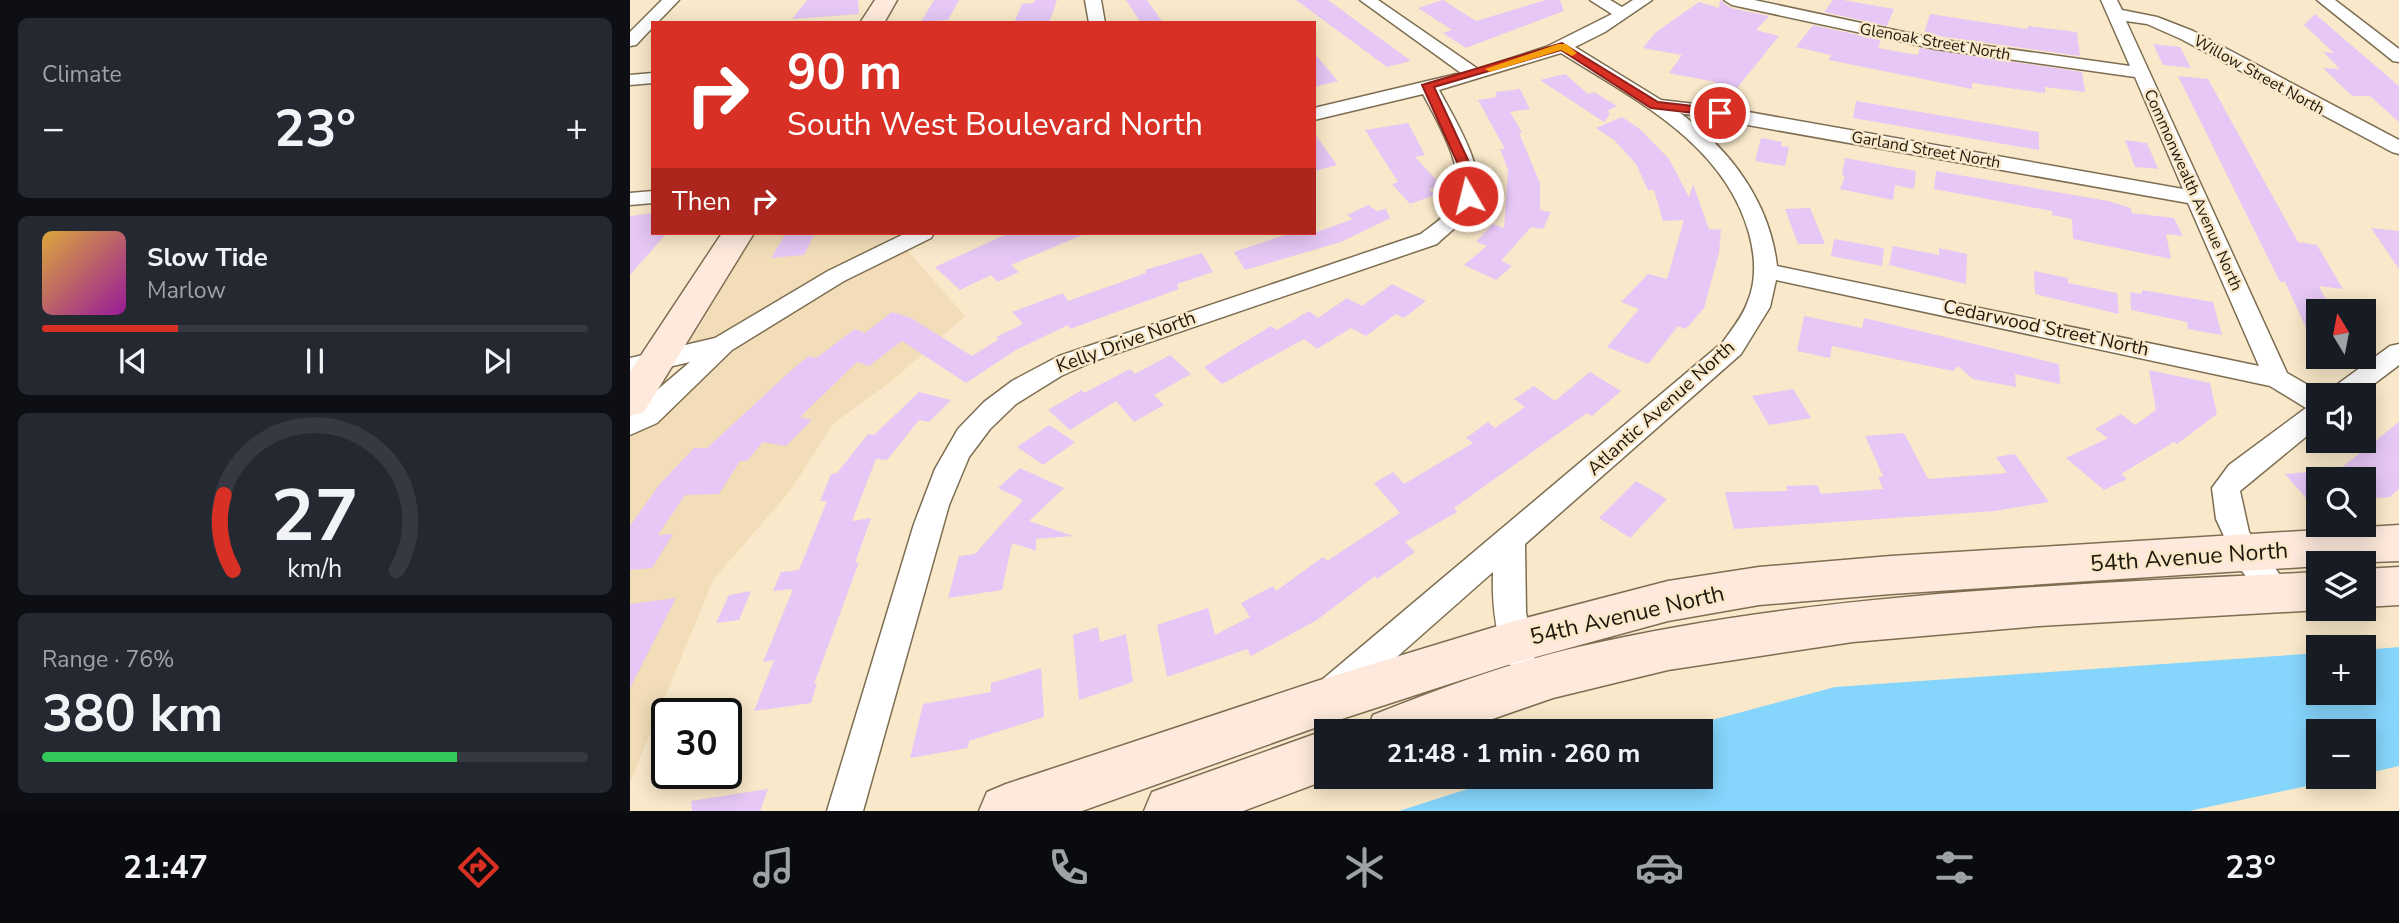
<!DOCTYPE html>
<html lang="en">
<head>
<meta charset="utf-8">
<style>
  body { margin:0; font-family:"Nunito Sans",sans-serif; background:#242831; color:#f1f3f6; height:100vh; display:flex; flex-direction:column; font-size:26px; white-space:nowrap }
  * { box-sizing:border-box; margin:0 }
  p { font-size:23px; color:#9ea1a6 }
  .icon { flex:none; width:38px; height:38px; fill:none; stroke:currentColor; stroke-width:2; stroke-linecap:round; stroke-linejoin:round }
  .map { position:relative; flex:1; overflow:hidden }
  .panel { display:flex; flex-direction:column; gap:18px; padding:18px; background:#0d0f14; width:630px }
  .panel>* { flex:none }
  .top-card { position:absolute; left:21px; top:21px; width:665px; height:214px; border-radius:0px; box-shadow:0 4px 18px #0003; background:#d93025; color:#fff; overflow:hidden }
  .needle { width:46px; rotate:350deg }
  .controls { position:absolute; left:1676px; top:299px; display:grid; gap:14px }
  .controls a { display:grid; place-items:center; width:70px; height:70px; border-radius:0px; background:#171b24; box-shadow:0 4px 18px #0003; font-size:35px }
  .speed { position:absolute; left:21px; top:698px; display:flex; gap:14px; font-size:35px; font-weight:700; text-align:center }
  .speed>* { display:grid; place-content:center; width:91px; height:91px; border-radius:50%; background:#171b24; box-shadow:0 4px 18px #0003; line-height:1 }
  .speed .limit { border:4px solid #111; border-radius:10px; background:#fff; color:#111 }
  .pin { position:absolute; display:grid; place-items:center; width:60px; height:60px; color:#fff; margin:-30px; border:4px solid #fff; border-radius:50%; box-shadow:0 2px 7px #0007 }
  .me { position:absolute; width:77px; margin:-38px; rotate:352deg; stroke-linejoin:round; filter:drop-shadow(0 0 5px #0008) }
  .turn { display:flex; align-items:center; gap:24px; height:147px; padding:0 21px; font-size:32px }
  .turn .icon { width:91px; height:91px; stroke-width:2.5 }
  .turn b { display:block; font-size:49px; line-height:60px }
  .then { display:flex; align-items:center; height:66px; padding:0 21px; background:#0003; gap:14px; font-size:26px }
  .big { font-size:52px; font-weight:700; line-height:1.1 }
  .panel .widget { flex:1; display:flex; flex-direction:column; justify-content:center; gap:10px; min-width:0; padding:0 24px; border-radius:10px; background:#242831 }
  .panel .dial { align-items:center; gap:0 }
  .dial svg { height:182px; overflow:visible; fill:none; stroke:#363941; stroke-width:7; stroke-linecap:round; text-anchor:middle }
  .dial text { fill:#f1f3f6; stroke:none }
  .song { display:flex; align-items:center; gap:21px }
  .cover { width:84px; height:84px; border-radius:10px; background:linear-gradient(135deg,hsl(40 70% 55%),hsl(300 70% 35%)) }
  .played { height:7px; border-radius:4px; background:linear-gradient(90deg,#d93025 25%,#363941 25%) }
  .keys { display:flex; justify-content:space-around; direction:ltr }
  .heat { display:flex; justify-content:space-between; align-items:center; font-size:38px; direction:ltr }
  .charge { height:10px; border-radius:5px; background:linear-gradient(90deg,#34c759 76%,#363941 0) }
  .trip { position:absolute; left:684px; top:719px; width:399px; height:70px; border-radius:0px; background:#171b24; box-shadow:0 4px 18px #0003; font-weight:700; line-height:70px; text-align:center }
  .menu { display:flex; height:112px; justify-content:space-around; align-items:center; background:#090b0e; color:#9ea1a6 }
  .menu .icon { width:49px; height:49px }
  .menu .selected { color:#d93025 }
  .menu b { font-size:32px; color:#f1f3f6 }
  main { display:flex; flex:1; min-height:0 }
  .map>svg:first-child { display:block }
  .built { fill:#f2ddb8 }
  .water { fill:#86d5fc }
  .building { fill:#e6c7f5 }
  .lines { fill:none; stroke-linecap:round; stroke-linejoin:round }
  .minor-casing { stroke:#7d6e52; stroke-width:3 }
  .secondary-casing { stroke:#7d6e52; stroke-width:3 }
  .minor { fill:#fff; fill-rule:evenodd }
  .secondary { fill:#fee9dc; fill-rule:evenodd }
  .route { fill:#d93025; stroke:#8d1f18; stroke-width:2 }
  .slow { fill:#f59e0b }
  .labels { text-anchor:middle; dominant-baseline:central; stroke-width:5; stroke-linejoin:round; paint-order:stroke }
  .far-street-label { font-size:16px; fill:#1e180d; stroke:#f9e9ca }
  .street-label { font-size:19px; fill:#1e180d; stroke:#f9e9ca }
  .near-street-label { font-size:23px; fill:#1e180d; stroke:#f9e9ca }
</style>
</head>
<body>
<main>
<section class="panel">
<div class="widget"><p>Climate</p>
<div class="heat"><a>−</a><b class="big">23°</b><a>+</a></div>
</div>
<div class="widget">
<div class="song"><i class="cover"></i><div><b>Slow Tide</b><p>Marlow</p></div></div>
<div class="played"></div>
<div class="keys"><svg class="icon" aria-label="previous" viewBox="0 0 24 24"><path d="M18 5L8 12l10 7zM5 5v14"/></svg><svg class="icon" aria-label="pause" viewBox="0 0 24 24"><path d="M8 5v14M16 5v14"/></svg><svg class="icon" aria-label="next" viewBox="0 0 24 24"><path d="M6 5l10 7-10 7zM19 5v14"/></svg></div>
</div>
<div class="widget dial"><svg viewBox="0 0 100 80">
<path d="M14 69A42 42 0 1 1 86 69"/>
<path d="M14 69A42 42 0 0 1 10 36" stroke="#d93025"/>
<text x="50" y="56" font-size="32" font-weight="700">27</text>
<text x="50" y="72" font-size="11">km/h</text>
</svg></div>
<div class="widget"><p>Range · 76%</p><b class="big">380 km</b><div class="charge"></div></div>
</section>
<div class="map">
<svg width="1769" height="811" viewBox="0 0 1769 811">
  <rect width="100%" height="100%" fill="#f9e9ca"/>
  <!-- built -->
  <path class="built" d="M125 233H279L87 339 43 350 68 329Z
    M281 244 278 251 335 316 263 380 203 424 160 491 83 580 0 783V433L93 360 102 348 211 281Z"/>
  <!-- water -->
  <path class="water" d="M1769 647V766L1734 774V732H1689V777H1719L1559 811H769L875 777H1071V732L1041 731 1205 687 1689 653V693H1734V650Z"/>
  <!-- building -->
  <path class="building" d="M177 0H228L229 14 162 19Z
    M304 0H329L318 20 291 22Z
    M405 0H427L419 23H384L392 4 403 3Z
    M496 0H517L533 23H511Z
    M666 0H698L781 61 757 67Z
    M813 0 846 21 916 0H930L934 11 836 48 813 33 822 30 788 8Z
    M1090 0 1101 8 1139 16 1126 30 1149 36 1099 98 1080 95 1085 82 1039 73 1052 55 1013 48 1026 32 1069 2 1089 8Z
    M1203 0H1213L1264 9 1257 26 1194 12Z
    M1300 14 1398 29V26L1447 32 1450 56 1294 34Z
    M1685 14 1769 86V122L1740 96H1722L1693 68 1710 69 1693 52 1704 53 1674 25Z
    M1183 25 1251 40 1248 48 1288 55 1290 48 1452 72 1455 92 1415 87V93L1342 83V89L1199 60 1201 55 1166 47Z
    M1523 44 1550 47 1561 68 1533 65Z
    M684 53 708 81 684 87Z
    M935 74 958 94 964 92 987 106 977 111 980 114 974 122 910 80Z
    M1548 76 1578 79 1668 242 1687 245 1713 289 1689 286 1702 312H1689V356L1655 282H1650L1640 262Z
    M890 89 900 109 880 112 892 132 889 133 910 183V210L921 212 913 229 901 227 871 261 882 266 866 280 834 265 857 246 846 242 863 224 874 228 878 170 870 149H875L848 100 867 97 865 92Z
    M1226 101 1409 132V150L1223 118Z
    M992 117 1011 130 1039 159 1059 197 1063 184 1079 229 1091 230 1089 253 1074 308 1056 329 1048 326 1018 364 977 347 1009 309 991 302 1018 274 1037 279 1054 220 1033 221 1024 190H1018L1006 164 984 140 966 128Z
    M778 123 795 155 785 157 811 185 799 189 805 195 780 204 762 184 768 182 735 130Z
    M684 133 707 165 684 171Z
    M1131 138 1152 142 1151 146 1159 147 1155 166 1125 161Z
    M1495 140 1517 143 1528 169 1505 167Z
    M1215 158 1286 171 1284 189 1265 185 1263 200 1210 189 1215 176 1212 175Z
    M1306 171 1478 201 1501 208 1502 213 1544 218 1553 236 1536 234 1541 259 1443 239 1442 219 1422 215V211L1304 189Z
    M738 205 747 211 756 209 760 218 711 242 615 270 604 252 661 233H684L723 219 717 215Z
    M1180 208 1195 244H1168L1155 209Z
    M23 213V234L37 233 0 275V216Z
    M1741 228 1769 231V269Z
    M156 233H185L174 255 141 258Z
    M379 233H457L381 265 389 272 368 282 361 275 330 290 305 267Z
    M1204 239 1254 248 1252 266 1201 256Z
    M1263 246 1309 255V248L1337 254 1336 284 1259 265Z
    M572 253 583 272 547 284 549 289 440 329 438 325 386 350 336 383 272 341 239 366 227 362 170 417 182 420 156 446 133 442 117 461H110L89 494 55 495 28 535 43 534 22 568 0 570V526L29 485 64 448H77L166 366 179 356 186 358 225 329 235 333 262 312 281 318 342 356 369 339 366 337 393 324 382 312 433 293 438 301 516 273 515 270Z
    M1404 271 1438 278V283L1487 293 1489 314 1405 294Z
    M762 284 796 301 774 318 766 314 736 336 721 328 687 349 674 339 592 384 574 367 641 326 647 330 679 311 688 318 717 298 732 306Z
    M1512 290 1583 302 1592 335 1558 329 1557 322 1501 310 1500 292 1512 294Z
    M1174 316 1232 328 1234 318 1429 364 1430 384 1385 374 1386 387 1343 379 1328 366 1323 371 1202 346 1200 358 1167 351Z
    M540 355 561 374 524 395 534 405 504 422 486 401 440 430 418 410 452 390 454 393 500 369 505 374Z
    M1519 370 1580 383 1587 414 1547 444 1544 442 1491 474 1497 479 1474 490 1436 458 1478 438 1465 429 1491 414 1505 425 1526 410Z
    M960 372 991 391 962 416 957 413 824 508 827 512 775 542 785 552 747 579 745 576 687 620 621 656 617 649 537 677 527 625 578 608 585 635 620 617 611 603 643 586 646 591 693 557 697 561 770 513 744 483 763 472 774 484 843 443 836 438 858 422 865 428 895 407 884 399 904 386 925 401Z
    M1163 389 1181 418 1139 425 1122 396Z
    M289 392 321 400 299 422 289 420 257 460 246 459 222 521 241 518 225 563 229 562 184 684 187 683 181 703 124 711 144 660 133 662 163 589 143 591 151 572 169 570 197 501H190L201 474 207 473 238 434 244 435Z
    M1769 422V489L1760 497 1734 499V480H1696Z
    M419 425 445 442 413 465 387 447Z
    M1274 433 1298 479 1377 473 1366 457 1385 454 1419 502 1365 511 1104 529 1095 492 1158 491 1156 486 1187 485 1191 494 1253 489 1248 477 1253 476 1235 436Z
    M390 468 434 488 399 521 443 536 406 539V551L382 543 372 590 318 598 329 556 345 554 393 500 368 488Z
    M1689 471V513L1655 474Z
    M1006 481 1037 499 1000 538 969 518Z
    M121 591 109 620 86 623 99 595Z
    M46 598 0 688V604Z
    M468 627 470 642 496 634 503 682 449 700 443 635Z
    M411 668 414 717 339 741 338 748 280 758 293 704 361 692V683Z
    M138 789 130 811H62L61 801Z"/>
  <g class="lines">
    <defs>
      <path id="minor" d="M32 0H49L27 23H23V27L6 45 0 46V32Z
        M455 0H471L475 23H459Z
        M730 0H748L848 69 916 47 982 14 960 0H980L992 7 1003 0H1022L975 32 945 47 1031 100 1090 107 1553 189 1505 77 1306 49 1102 5 1094 0H1124L1306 39 1500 66 1471 0H1487L1492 10 1527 17 1563 31 1769 140V154L1762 152 1551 39 1517 24 1496 21 1657 373 1697 396H1689V426L1610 491 1619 532 1663 593 1658 602 1647 606 1636 602 1608 566 1586 519 1582 488 1599 465 1676 408 1640 386 1146 280 1140 307 1111 354 895 544 896 613 906 654 902 664 890 669 878 664C865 635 862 604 863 572L717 701 705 706 693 701 688 690 693 679 1093 342C1102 329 1113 316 1118 301 1127 279 1125 255 1119 233 1094 143 1004 99 931 53L809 90C823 117 863 178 843 209 834 222 818 233 807 244L464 361 431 376 386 404 360 429 339 457 319 505 233 811H197L284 524 305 469 328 429 354 402 382 381 429 356 791 234C801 226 818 215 824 204 840 175 806 119 793 94L684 120V108L831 73ZM1050 113 1558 203 1629 366 1147 266C1140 203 1101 150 1050 113Z
        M1687 0H1705L1769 49V62L1763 61Z
        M23 73V83L0 85V75Z
        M23 191V203L0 205V193Z
        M276 233H304L301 238 214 281 102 350 27 423 0 435V413L60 362 0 376V358L85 338 198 271Z
        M1769 344V365L1728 396H1697L1701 389 1760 346Z"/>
      <path id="secondary" d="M245 0H267L254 23H230Z
        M92 233H124L14 412 0 416V372Z
        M1769 525V561L1689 564V566L1261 594 1129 605 1038 621 884 663 690 726 452 811H349L357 792 376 784 690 680 884 621 1038 581 1129 567 1261 556Z
        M1769 567V605L1734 607V569Z
        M1689 572V609H1693L1689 610 1409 626 1223 642 1038 670 923 698 825 732H736L743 715C810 688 879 663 948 647 1191 591 1441 585 1689 572Z
        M696 730 700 732H696V777H704L613 811H514L522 792Z"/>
    </defs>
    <!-- minor casing -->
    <use href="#minor" class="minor-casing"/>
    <!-- secondary casing -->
    <use href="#secondary" class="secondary-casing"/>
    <!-- minor -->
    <use href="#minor" class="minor"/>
    <!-- secondary -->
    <use href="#secondary" class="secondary"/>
  </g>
  <!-- route -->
  <path class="route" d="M932 43 1028 102 1090 109 1095 113 1090 116 1021 108 931 50 804 87 839 162 844 178V196L833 198 827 162 792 85Z"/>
  <!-- slow -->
  <path class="slow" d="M928 44H936L947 53 942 56 931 50 860 72 855 69Z"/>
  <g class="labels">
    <!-- far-street labels -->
    <g class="far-street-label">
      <text transform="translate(1305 42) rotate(10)">Glenoak Street North</text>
      <text transform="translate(1629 75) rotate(29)">Willow Street North</text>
      <text transform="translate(1296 150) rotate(10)">Garland Street North</text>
      <text transform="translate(1563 190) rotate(66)">Commonwealth Avenue North</text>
    </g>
    <!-- street labels -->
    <g class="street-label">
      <text transform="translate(1416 328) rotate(12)">Cedarwood Street North</text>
      <text transform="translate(496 342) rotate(-20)">Kelly Drive North</text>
      <text transform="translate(1031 408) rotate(-42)">Atlantic Avenue North</text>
    </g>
    <!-- near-street labels -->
    <g class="near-street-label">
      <text transform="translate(1559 557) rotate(-4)">54th Avenue North</text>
      <text transform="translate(997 615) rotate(-13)">54th Avenue North</text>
    </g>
  </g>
</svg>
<div class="controls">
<a><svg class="needle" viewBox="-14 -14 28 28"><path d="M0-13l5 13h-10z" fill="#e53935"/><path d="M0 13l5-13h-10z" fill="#9ea1a6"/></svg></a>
<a><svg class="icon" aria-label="sound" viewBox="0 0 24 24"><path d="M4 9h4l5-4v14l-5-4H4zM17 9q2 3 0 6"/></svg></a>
<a><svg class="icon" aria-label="search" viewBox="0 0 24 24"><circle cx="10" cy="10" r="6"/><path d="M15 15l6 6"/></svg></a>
<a><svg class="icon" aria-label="layers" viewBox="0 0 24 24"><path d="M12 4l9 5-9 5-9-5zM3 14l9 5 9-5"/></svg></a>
<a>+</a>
<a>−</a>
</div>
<div class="speed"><div class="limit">30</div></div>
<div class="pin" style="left:1090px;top:113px;background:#d93025"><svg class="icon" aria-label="arrive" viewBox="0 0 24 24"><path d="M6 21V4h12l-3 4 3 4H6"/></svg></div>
<svg class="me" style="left:838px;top:196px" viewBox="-20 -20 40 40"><circle r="17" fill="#d93025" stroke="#fff" stroke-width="3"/><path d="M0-11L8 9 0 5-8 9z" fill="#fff"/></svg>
<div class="trip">21:48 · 1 min · 260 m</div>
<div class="top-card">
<div class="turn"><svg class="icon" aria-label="right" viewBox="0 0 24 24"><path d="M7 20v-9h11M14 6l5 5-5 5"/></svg><div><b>90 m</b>South West Boulevard North</div></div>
<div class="then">Then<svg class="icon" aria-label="right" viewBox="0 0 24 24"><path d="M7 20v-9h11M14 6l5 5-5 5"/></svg></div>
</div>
</div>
</main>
<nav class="menu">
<b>21:47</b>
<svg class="icon selected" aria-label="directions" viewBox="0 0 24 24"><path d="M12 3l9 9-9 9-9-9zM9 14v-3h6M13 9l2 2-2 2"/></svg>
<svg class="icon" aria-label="music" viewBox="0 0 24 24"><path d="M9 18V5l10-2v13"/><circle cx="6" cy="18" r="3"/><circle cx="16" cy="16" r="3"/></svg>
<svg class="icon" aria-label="phone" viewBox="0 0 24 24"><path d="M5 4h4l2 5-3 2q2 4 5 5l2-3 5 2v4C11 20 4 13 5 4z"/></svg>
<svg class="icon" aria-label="climate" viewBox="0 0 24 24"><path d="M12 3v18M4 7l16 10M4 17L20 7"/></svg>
<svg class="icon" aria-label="car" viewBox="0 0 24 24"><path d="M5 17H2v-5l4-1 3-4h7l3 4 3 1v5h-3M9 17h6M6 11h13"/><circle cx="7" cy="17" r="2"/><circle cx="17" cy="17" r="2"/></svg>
<svg class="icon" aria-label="filters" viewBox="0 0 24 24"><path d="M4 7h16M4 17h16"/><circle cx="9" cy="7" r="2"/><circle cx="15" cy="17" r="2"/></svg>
<b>23°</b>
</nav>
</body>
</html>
